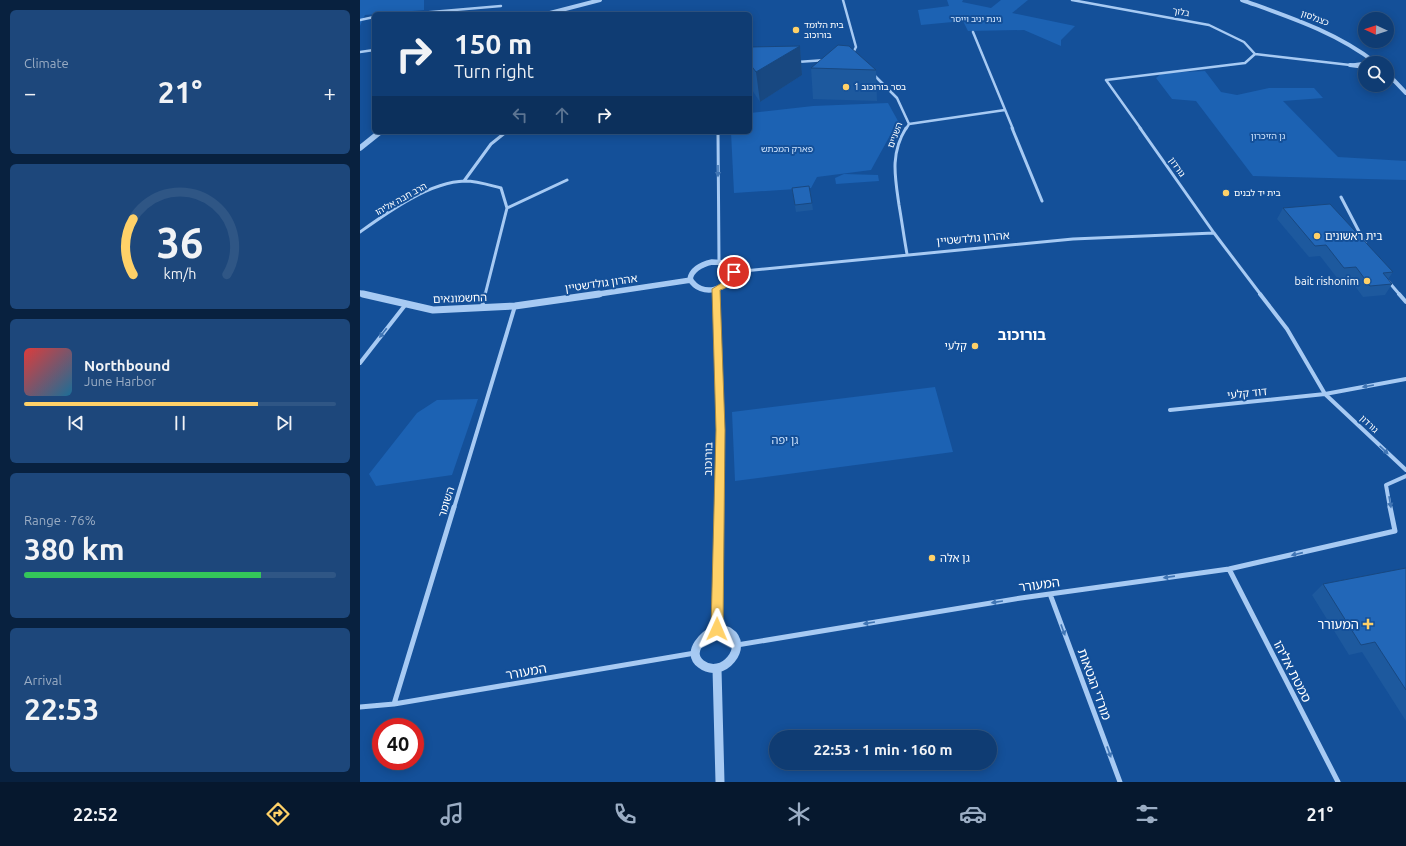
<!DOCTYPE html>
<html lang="en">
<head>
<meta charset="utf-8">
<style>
  body { margin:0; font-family:Ubuntu,"Noto Sans Hebrew",sans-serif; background:#1d477b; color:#f1f3f6; height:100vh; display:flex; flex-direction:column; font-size:15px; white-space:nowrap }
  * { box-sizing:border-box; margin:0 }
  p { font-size:13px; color:#9badc4 }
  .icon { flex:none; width:22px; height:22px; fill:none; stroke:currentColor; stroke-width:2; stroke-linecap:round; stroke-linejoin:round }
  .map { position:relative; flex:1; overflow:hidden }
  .drawer { display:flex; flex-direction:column; gap:10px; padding:10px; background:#08213f; width:360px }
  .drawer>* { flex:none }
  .top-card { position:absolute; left:12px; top:12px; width:380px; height:122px; border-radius:6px; box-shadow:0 2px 10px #0003,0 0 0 1px #2f5685; background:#0f3c73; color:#f1f3f6; overflow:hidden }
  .needle { width:26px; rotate:273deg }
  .fabs { position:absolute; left:998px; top:12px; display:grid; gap:8px }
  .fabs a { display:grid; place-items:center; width:36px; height:36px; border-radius:50%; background:#0f3c73; box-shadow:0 2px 10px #0003,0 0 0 1px #2f5685; font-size:20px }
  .speed { position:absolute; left:12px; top:718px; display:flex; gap:8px; font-size:20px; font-weight:700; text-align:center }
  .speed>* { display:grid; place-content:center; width:52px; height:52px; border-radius:50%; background:#0f3c73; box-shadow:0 2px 10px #0003,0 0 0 1px #2f5685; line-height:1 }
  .speed .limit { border:6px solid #d22; background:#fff; color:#111 }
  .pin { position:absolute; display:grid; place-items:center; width:34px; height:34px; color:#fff; margin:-17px; border:2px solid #fff; border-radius:50%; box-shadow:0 1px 4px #0007 }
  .me { position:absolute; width:44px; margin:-22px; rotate:1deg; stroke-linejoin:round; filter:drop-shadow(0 0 3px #0008) }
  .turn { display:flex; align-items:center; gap:14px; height:84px; padding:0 16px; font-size:18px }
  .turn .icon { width:52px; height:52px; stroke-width:2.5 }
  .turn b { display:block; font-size:28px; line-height:34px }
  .lanes { display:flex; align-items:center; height:38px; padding:0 16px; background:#0003; justify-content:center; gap:20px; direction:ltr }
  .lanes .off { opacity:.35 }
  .big { font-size:30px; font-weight:700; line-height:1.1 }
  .drawer .card { flex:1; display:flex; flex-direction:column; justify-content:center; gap:6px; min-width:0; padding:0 14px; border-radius:6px; background:#1d477b }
  .drawer .dial { align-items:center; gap:0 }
  .dial svg { height:104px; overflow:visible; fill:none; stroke:#2f5685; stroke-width:7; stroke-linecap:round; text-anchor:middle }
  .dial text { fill:#f1f3f6; stroke:none }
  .song { display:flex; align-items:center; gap:12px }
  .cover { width:48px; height:48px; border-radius:6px; background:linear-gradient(135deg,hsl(0 70% 55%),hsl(200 70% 35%)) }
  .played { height:4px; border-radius:2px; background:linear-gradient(90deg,#ffd168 75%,#2f5685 75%) }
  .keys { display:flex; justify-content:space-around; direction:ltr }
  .heat { display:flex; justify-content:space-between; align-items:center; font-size:22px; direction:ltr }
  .charge { height:6px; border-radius:3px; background:linear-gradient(90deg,#34c759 76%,#2f5685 0) }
  .trip { position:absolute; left:409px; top:730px; width:228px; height:40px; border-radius:20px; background:#0f3c73; box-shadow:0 2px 10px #0003,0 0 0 1px #2f5685; font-weight:700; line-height:40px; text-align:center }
  .tabs { display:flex; height:64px; justify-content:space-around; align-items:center; background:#06182e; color:#9badc4 }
  .tabs .icon { width:28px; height:28px }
  .tabs .on { color:#ffd168 }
  .tabs b { font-size:18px; color:#f1f3f6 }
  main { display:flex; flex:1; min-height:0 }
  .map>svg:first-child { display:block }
  .green { fill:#1c62b3 }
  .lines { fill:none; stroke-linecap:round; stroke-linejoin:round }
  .minor-far3 { stroke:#a7caf3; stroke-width:2.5 }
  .minor-far2 { stroke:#a7caf3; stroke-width:3 }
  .minor-far1 { stroke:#a7caf3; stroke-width:4 }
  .minor { stroke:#a7caf3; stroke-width:5 }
  .tertiary-far3 { stroke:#a7caf3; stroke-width:4 }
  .tertiary-far2 { stroke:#a7caf3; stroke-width:5.5 }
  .tertiary-far1 { stroke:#a7caf3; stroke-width:7 }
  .tertiary { stroke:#a7caf3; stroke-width:9 }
  .wall { fill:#1d599e }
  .shaded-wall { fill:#184881 }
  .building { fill:#2267b8; stroke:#184881 }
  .oneway { fill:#4075b4 }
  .route { fill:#ffd168; stroke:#a68844 }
  .poi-dot { fill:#ffd168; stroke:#145099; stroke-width:1.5 }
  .labels { text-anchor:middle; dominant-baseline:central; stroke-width:4; stroke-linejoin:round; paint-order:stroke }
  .far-street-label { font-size:9px; fill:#fff; stroke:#145099 }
  .far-park-label { font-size:9px; fill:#cfe4fd; stroke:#145099 }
  .far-poi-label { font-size:9px; fill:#fff; stroke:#145099; text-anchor:start }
  .poi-label { font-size:11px; fill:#fff; stroke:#145099; text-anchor:start }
  .street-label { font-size:11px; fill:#fff; stroke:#145099 }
  .park-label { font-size:11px; fill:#cfe4fd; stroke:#145099 }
  .near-street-label { font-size:13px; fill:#fff; stroke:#145099 }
  .near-poi-label { font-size:13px; fill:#fff; stroke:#145099; text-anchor:end }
  .district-label { font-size:15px; font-weight:bold; fill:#fff; stroke:#145099 }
</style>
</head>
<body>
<main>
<section class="drawer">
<div class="card"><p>Climate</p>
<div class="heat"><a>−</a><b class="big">21°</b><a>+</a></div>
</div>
<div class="card dial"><svg viewBox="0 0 100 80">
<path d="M14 69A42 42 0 1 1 86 69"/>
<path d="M14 69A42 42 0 0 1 14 26" stroke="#ffd168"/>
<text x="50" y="56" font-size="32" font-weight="700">36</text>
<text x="50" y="72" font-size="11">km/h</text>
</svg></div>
<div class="card">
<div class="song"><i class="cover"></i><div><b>Northbound</b><p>June Harbor</p></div></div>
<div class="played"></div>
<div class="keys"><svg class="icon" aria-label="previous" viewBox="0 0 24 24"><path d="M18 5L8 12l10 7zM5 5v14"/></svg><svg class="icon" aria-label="pause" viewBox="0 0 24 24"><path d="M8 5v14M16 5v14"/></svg><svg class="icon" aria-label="next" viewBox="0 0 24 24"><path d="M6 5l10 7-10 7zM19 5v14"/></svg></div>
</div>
<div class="card"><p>Range · 76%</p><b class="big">380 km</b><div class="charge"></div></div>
<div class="card"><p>Arrival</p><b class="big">22:53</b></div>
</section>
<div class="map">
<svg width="1046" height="782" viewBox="0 0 1046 782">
  <rect width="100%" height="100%" fill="#145099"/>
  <!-- green -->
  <path class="green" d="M0 0H64V10L5 15 0 26Z
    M587 0H603L602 2 631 8 641 0H668L652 13 715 26 701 40V46L664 30 608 31 603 21 561 25 558 10 589 6Z
    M845 71 861 92 877 95 909 88H954L963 98 923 101 978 157 1046 161V180L893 176 836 101 812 99 796 78 802 73Z
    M528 103 538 121 511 170 457 177 451 188 374 193 371 132H390V113L453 106Z
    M484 174 518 175 519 181 476 184 475 178Z
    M575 387 593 452 375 481 372 412Z
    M118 399 92 475 16 486 9 474 57 413 77 400Z"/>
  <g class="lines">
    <!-- minor-far3 -->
    <path class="minor-far3" d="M483 0 496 47 492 55
      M712 0 849 25 884 42 895 54
      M48 14 141 6
      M0 20 14 17
      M613 32 653 129
      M0 52 14 50
      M437 62 466 60
      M513 74 537 98 549 124
      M549 124 645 110
      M546 129 549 124
      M781 129 746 80 885 63 895 54 990 65 1004 63 1012 59"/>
    <!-- minor-far2 -->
    <path class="minor-far2" d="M546 128C530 154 535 177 539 205 542 222 544 238 547 254
      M652 128 682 201
      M780 128 854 233 901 295
      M358 132 359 262
      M104 181 131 144 146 132
      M981 197 1005 243
      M147 208 207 180
      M0 232C28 212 69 182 105 181 117 181 129 185 141 188L147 208 125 295
      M374 272 713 239 854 233
      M1028 281 1040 295"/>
    <!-- minor-far1 -->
    <path class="minor-far1" d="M900 294 927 329 965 394 1046 470
      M1039 294 1046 302
      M122 307 125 294
      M0 363 46 304
      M810 410 965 394 1046 379
      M94 508 155 306
      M1030 508 1026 485 1046 476"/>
    <!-- minor -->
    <path class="minor" d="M869 569 978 782
      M690 594 760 782
      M377 645 661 598 869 569 1035 531 1030 507
      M34 704 94 507
      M0 707 34 704 335 653"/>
    <!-- tertiary-far3 -->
    <path class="tertiary-far3" d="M882 0C929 17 976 32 1016 63
      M186 14 240 0
      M990 65 1005 67
      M1027 73 1046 93"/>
    <!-- tertiary-far2 -->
    <path class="tertiary-far2" d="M0 148 20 132
      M352 262C361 262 369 263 374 272 369 290 341 298 330 279 332 269 343 264 352 262Z
      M356 289V295
      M0 293 7 295
      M232 295 331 280"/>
    <!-- tertiary-far1 -->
    <path class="tertiary-far1" d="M3 294 73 310 155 306 239 294
      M356 294 360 430 359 508"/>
    <!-- tertiary -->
    <path class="tertiary" d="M357 629 359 507
      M357 629C361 630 366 630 369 632 390 645 363 681 341 664 325 652 345 634 357 629Z
      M357 669 360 782"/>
  </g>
  <!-- wall -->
  <path class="wall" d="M440 46 442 75 400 102 390 87V47Z
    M451 68 516 70 517 101 453 99Z
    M432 188 452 203 453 210 436 212Z
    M923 208 1033 272 1028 279 1032 284 1025 295 1003 297 989 278 978 279 960 256 949 257 917 219Z
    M1046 568V721L1002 652 989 655 952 595 963 584Z"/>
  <!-- shaded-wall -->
  <path class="shaded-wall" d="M440 46 442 75 400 102 396 72Z"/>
  <!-- building -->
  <path class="building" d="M478 45 489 46 516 70 451 68Z
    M440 46 396 72 390 64V47Z
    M449 186 452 203 435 205 432 188Z
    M970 204 1033 272 1023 273 1032 284 1010 286 996 267 984 268 966 245 955 246 923 208Z
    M1046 568V690L1015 642 1001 645 963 584Z"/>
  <!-- one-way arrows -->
  <defs><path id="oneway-solid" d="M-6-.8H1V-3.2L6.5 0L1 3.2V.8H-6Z"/></defs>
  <g class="oneway">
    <use href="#oneway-solid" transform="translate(358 171) rotate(90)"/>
    <use href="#oneway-solid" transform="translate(23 333) rotate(128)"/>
    <use href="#oneway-solid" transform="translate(1008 386) rotate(170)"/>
    <use href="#oneway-solid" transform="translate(1024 450) rotate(43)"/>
    <use href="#oneway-solid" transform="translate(1030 502) rotate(80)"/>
    <use href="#oneway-solid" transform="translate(937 554) rotate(167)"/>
    <use href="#oneway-solid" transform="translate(809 577) rotate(172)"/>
    <use href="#oneway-solid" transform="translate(637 602) rotate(171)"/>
    <use href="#oneway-solid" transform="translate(509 623) rotate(171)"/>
    <use href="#oneway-solid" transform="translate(703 630) rotate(70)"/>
    <use href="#oneway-solid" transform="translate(749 752) rotate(70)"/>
  </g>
  <!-- route -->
  <path class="route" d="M371 270H374L378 272C375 282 370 287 360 290L365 430 363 629 361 633 357 634 353 633 351 629 356 430 352 289 368 279Z"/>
  <!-- markers -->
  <g class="poi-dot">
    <circle cx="436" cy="30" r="4"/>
    <circle cx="486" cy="87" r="4"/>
    <circle cx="866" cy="193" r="4"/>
    <circle cx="957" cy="236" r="4"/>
    <circle cx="1007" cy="281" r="4"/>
    <circle cx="615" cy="346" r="4"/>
    <circle cx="572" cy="558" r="4"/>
    <path d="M1006 618h4v4h4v4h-4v4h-4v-4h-4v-4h4z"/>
  </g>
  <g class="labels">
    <!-- far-street labels -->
    <g class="far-street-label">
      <text transform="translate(821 12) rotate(10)">בלוך</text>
      <text transform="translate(955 18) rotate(20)">כצנלסון</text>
      <text transform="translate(535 135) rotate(-69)">השניים</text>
      <text transform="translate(817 167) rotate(55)">גורדון</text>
      <text transform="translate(41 199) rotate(-29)">הרב חבה אליהו</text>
      <text transform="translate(1009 424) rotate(43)">גורדון</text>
    </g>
    <!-- far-park labels -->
    <g class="far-park-label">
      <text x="616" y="19">גינת יניב וייסר</text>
      <text x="908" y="136">גן הזיכרון</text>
      <text x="427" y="149">פארק המכתש</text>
    </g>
    <!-- far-poi labels -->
    <g class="far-poi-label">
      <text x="444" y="25">בית הלומד<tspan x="444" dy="10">בורוכוב</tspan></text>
      <text x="494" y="87">בסר בורוכוב 1</text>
      <text x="874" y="193">בית יד לבנים</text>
    </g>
    <!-- poi labels -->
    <g class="poi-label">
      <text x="965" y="236">בית ראשונים</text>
      <text x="999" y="281" text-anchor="end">bait rishonim</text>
      <text x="607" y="346" text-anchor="end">קלעי</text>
      <text x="580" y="558">גן אלה</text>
    </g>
    <!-- street labels -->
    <g class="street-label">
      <text transform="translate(613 238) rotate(-5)">אהרון גולדשטיין</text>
      <text transform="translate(241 283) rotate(-8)">אהרון גולדשטיין</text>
      <text transform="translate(100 298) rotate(-2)">החשמונאים</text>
      <text transform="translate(887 393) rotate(-6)">דוד קלעי</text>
      <text transform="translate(348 459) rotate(-89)">בורוכוב</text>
      <text transform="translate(86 502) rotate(-73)">השומר</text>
    </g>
    <!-- park labels -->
    <g class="park-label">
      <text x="425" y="440">גן יפה</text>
    </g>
    <!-- near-street labels -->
    <g class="near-street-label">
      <text transform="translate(679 584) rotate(-8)">המעורר</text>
      <text transform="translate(166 671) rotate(-10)">המעורר</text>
      <text transform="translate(933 671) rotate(63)">סמטת אליהו</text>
      <text transform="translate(735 684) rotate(70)">מורדי הגטאות</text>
    </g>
    <!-- near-poi labels -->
    <g class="near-poi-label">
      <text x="999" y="624">המעורר</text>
    </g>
    <!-- district labels -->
    <g class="district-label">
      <text x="662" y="334">בורוכוב</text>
    </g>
  </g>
</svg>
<div class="fabs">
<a><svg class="needle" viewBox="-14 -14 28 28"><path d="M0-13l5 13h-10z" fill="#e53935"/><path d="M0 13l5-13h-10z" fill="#9badc4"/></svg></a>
<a><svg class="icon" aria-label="search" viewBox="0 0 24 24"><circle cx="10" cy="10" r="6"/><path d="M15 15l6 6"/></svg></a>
</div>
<div class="speed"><div class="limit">40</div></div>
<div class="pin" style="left:374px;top:272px;background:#d93025"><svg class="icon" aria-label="arrive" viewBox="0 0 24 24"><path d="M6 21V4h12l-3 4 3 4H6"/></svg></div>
<svg class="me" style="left:357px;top:629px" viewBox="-20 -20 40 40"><path d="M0-17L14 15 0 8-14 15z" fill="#ffd168" stroke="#fff" stroke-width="4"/></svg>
<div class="trip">22:53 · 1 min · 160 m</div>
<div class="top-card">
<div class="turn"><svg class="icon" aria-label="right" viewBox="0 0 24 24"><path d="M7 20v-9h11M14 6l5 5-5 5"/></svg><div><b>150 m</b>Turn right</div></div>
<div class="lanes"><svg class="icon off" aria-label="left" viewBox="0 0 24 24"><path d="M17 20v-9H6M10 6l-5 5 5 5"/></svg><svg class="icon off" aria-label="ahead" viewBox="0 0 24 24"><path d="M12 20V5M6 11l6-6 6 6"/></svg><svg class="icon" aria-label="right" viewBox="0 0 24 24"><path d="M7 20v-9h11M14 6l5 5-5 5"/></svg></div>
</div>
</div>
</main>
<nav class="tabs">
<b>22:52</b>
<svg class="icon on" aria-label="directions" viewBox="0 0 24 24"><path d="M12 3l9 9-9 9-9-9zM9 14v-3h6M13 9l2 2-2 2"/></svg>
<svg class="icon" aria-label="music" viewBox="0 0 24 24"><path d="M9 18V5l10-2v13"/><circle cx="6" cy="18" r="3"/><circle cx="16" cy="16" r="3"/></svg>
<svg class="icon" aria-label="phone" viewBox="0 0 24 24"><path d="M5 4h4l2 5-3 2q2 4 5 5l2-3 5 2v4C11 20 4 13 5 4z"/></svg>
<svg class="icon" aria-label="climate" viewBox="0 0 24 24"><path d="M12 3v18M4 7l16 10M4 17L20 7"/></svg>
<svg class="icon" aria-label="car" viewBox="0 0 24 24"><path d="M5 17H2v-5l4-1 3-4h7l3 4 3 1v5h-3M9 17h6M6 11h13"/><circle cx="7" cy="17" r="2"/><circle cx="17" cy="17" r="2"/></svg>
<svg class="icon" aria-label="filters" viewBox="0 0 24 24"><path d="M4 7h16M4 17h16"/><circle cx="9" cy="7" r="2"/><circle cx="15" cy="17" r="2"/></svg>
<b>21°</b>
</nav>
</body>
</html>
